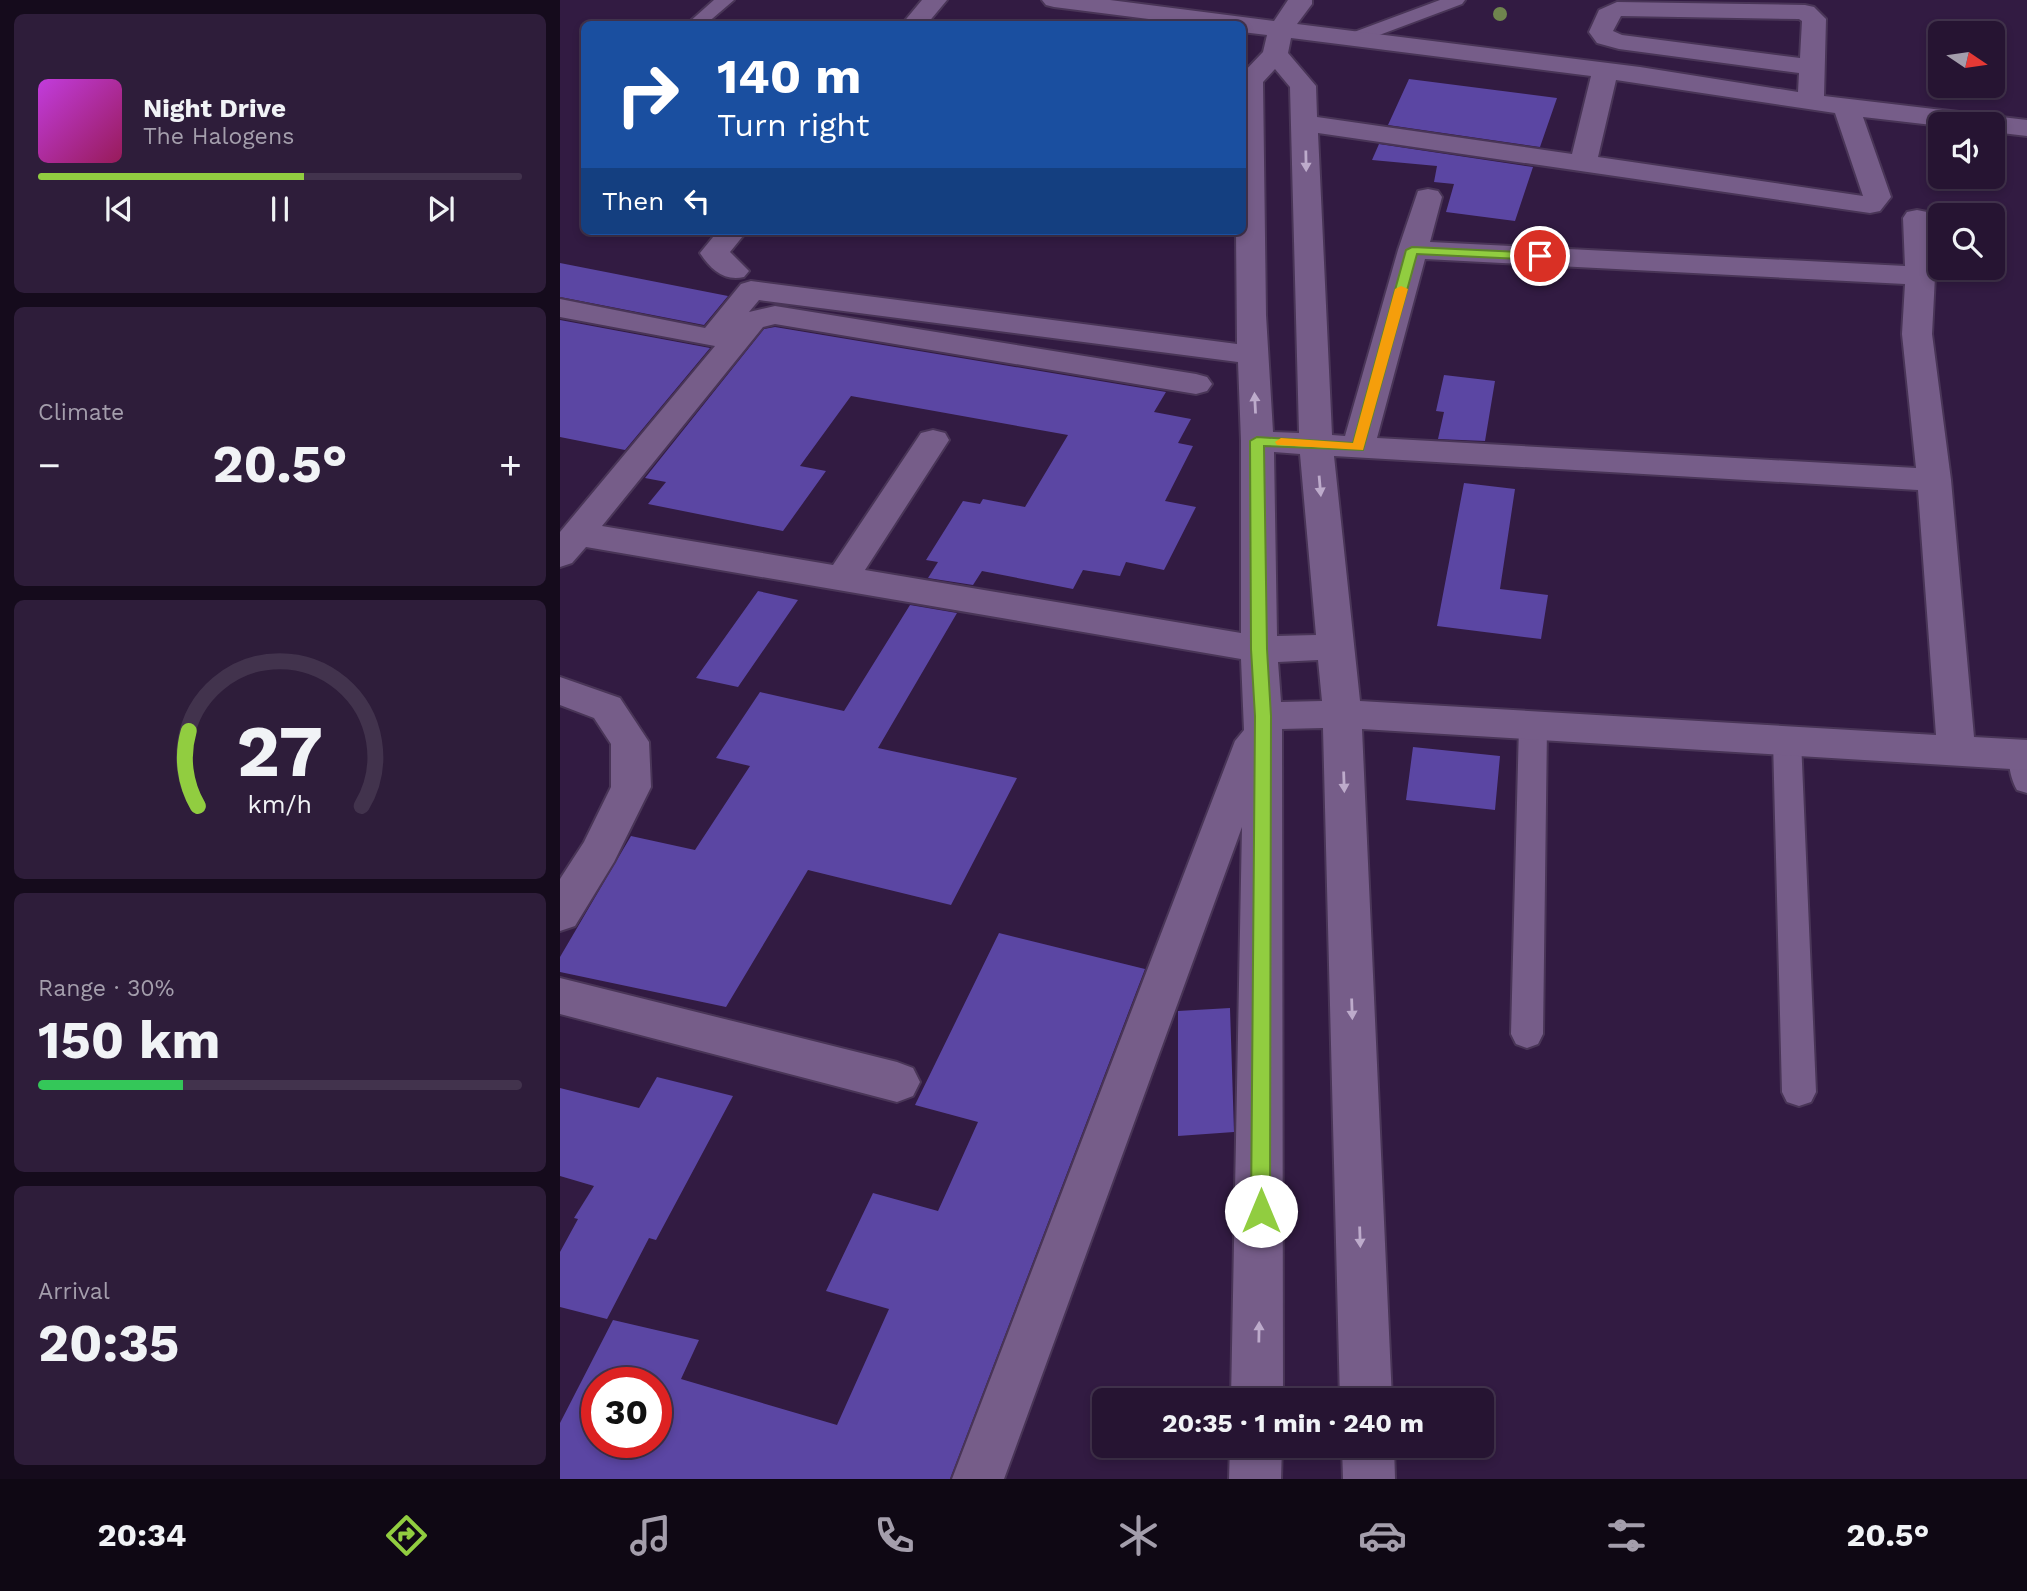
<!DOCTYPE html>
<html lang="en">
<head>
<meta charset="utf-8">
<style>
  body { margin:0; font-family:"Work Sans",sans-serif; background:#2e1d3a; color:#f1f3f6; height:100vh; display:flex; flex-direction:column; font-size:26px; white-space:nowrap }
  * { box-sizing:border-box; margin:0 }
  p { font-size:23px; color:#a49eac }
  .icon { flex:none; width:38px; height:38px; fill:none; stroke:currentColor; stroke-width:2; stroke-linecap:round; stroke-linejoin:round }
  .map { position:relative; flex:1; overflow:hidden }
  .sheet { display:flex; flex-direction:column; gap:14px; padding:14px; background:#150b1c; width:560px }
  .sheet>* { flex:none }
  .banner { position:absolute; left:21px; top:21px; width:665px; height:214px; border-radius:10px; box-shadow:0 4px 10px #0003,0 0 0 2px #42334d; background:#1a4fa0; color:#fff; overflow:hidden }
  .needle { width:46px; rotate:103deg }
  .controls { position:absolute; left:1368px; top:21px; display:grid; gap:14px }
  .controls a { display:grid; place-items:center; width:77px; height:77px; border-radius:10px; background:#261432; box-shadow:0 4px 10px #0003,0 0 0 2px #42334d; font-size:35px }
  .speed { position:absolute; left:21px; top:1367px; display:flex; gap:14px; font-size:35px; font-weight:700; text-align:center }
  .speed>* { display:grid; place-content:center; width:91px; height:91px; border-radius:50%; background:#261432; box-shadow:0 4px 10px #0003,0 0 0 2px #42334d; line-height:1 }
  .speed .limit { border:10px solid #d22; background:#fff; color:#111 }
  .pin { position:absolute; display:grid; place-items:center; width:60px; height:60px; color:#fff; margin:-30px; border:4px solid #fff; border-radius:50%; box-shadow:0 2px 7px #0007 }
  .me { position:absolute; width:77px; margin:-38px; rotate:0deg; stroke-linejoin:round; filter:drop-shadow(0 0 5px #0008) }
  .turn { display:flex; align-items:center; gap:24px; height:147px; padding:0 21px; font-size:32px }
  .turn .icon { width:91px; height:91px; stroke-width:2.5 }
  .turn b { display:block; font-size:49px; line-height:60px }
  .then { display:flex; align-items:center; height:66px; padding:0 21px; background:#0003; gap:14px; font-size:26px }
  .big { font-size:52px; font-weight:700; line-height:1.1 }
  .sheet .widget { flex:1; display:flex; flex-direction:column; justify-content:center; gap:10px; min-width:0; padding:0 24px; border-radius:10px; background:#2e1d3a }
  .sheet .dial { align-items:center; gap:0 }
  .dial svg { height:182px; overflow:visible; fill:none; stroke:#42334d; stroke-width:7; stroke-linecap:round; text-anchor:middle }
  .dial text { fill:#f1f3f6; stroke:none }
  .song { display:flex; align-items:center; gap:21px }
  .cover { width:84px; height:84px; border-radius:10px; background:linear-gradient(135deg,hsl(290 70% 55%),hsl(330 70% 35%)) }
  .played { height:7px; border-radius:4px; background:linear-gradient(90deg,#91cd40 55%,#42334d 55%) }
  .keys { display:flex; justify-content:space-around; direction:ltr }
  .heat { display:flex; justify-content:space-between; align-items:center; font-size:38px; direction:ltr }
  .charge { height:10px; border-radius:5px; background:linear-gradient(90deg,#34c759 30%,#42334d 0) }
  .trip { position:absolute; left:532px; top:1388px; width:402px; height:70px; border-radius:10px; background:#261432; box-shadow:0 4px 10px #0003,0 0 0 2px #42334d; font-weight:700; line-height:70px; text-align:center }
  .tab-bar { display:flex; height:112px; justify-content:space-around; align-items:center; background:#0f0814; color:#a49eac }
  .tab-bar .icon { width:49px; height:49px }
  .tab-bar .selected { color:#91cd40 }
  .tab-bar b { font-size:32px; color:#f1f3f6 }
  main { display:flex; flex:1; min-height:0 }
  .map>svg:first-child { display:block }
  .building { fill:#5b46a3; fill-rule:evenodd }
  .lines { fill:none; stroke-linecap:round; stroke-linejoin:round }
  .lane-casing { stroke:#493557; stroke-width:4 }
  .street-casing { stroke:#493557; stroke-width:4 }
  .lane { fill:#765d89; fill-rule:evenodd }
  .street { fill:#765d89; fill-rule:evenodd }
  .tree { fill:#6f854e }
  .oneway { fill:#bdabcb }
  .route { fill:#91cd40; stroke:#5e852a; stroke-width:2 }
  .slow { fill:#f59e0b }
</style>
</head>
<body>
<main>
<section class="sheet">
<div class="widget">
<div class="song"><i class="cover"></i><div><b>Night Drive</b><p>The Halogens</p></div></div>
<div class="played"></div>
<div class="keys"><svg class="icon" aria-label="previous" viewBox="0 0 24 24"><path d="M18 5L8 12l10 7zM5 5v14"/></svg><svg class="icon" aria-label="pause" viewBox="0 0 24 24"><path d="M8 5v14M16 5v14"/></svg><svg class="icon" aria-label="next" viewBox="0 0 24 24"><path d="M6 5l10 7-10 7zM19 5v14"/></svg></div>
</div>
<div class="widget"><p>Climate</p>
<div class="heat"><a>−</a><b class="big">20.5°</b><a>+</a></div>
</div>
<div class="widget dial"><svg viewBox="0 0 100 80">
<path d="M14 69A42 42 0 1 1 86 69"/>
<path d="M14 69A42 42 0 0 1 10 36" stroke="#91cd40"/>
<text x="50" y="56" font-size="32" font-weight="700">27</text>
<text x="50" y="72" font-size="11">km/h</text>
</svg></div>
<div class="widget"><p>Range · 30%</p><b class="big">150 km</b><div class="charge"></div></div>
<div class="widget"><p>Arrival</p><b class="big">20:35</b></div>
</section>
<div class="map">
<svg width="1467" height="1479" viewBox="0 0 1467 1479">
  <rect width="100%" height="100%" fill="#321b42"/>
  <!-- building -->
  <path class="building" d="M849 79 997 98 980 147 828 125Z
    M819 144 973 167 955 221 886 212 894 184 874 182 877 166 812 160Z
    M0 263 168 296 144 325 0 297Z
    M0 320 150 348 65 450 0 437Z
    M215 327 606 392 594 412 631 419 618 443 633 446 605 501 636 507 604 570 566 562 560 576 523 570 513 589 422 571 413 585 368 578 378 562 366 560 403 501 420 504 423 499 465 507 508 435 291 396 240 466 266 471 223 531 88 504 106 482 85 478 204 329Z
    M884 375 935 381 925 441 878 439 884 412 876 411Z
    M904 483 955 489 940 589 988 595 981 639 877 626Z
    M198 591 238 600 178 687 136 678Z
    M350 605 397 613 318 748 457 778 391 905 248 870 166 1007 0 972V957L71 836 135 850 190 766 156 758 200 692 284 711Z
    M853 747 940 756 935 810 846 800Z
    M439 933 585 969 390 1479H0V1423L53 1320 139 1340 121 1379 277 1425 329 1309 266 1291 313 1193 378 1211 418 1122 355 1105ZM37 1382H96V1442H37Z
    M670 1008 674 1132 618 1136V1011Z
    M97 1077 173 1096 96 1240 89 1238 47 1319 0 1307V1252L18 1219 14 1218 34 1186 0 1176V1088L79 1108Z"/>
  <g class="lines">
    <defs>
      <path id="lane" d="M154 0H174L146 24H127Z
        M880 0H905L902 4 798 43 792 44 783 39 786 35Z
        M973 716 983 719 987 726 983 1034 978 1044 967 1048 956 1044 951 1034 959 726 963 719Z
        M1227 730 1237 733 1241 740 1256 1092 1251 1102 1239 1106 1227 1102 1222 1092 1213 740 1217 733Z
        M1463 744 1467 746V793L1457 790C1450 778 1446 759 1453 748Z"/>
      <path id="street" d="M362 0H387L367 24H342Z
        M482 0H550L714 21 728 0H752V4L737 24 1080 67 1238 92 1239 73 1059 49 1037 43 1029 32 1039 10 1057 2 1245 5 1254 7 1266 19 1264 96 1467 120V136L1433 132V124L1381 126 1303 117 1331 197 1320 211 1310 213 758 133 772 435 785 436 838 250 858 191 868 189 878 191 882 197 870 242 1345 266 1343 218 1347 212 1357 210 1367 212 1371 218 1375 276 1372 334 1391 480 1414 737 1467 740V770L802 729 832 1400H780L763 728 722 729 723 1400H671L682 827 444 1479H392L675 741 684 730 681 659 26 547 12 563 0 567V532L155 346 0 317V299L145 328 181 284 191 281 677 344 676 231H682V74L703 52 707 35 682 32V24H628L494 7 486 5ZM1061 16 1239 19 1242 21 1240 58 1062 35 1053 31ZM731 38 1031 76 1012 154 757 117 756 86 728 53ZM715 69 730 87 739 433 713 432 706 315 703 82ZM1056 80 1275 113 1303 196 1038 157ZM865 259 1345 284 1342 334 1356 468 817 438ZM199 300 678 362 681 441V633L305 570 389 440 385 433 373 430 361 433 273 565 42 526 203 327 215 324 636 394 647 391 652 384 647 377 636 374 215 306 189 312ZM714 452 740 454 756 635 717 636ZM774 456 1358 490 1376 735 800 701ZM758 660 762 701 721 702 718 662Z
        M158 231H187L170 252 189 271 184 277C165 282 150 269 140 253Z
        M0 677 60 698 89 742 91 787 54 862 15 926 0 931V879L24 842 51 787V744L34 718 0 705Z
        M0 978 337 1062 353 1068 360 1082 353 1096 337 1102 0 1014Z
        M670 1446H722L721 1479H669Z
        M782 1446H834L835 1479H783Z"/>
    </defs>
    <!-- lane casing -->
    <use href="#lane" class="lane-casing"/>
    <!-- street casing -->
    <use href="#street" class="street-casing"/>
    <!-- lane -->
    <use href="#lane" class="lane"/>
    <!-- street -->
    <use href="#street" class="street"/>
  </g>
  <!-- trees -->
  <circle class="tree" cx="940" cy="14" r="7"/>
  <!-- one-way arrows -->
  <defs><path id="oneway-solid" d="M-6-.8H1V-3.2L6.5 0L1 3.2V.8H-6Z" transform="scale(1.75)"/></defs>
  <g class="oneway">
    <use href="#oneway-solid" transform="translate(746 161) rotate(89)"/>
    <use href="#oneway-solid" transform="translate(695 403) rotate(-93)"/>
    <use href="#oneway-solid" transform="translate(760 486) rotate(85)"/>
    <use href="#oneway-solid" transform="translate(784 782) rotate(88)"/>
    <use href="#oneway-solid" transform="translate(792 1009) rotate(88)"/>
    <use href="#oneway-solid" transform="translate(800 1237) rotate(88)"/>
    <use href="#oneway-solid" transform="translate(699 1332) rotate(-89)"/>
  </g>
  <!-- route -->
  <path class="route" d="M852 247 980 253 986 256 980 260 857 254 803 450 704 446 707 649 711 716 710 1211 708 1217 701 1220 694 1217 691 1211 695 716 691 649 690 441 697 437 793 443 846 250Z"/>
  <!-- slow -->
  <path class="slow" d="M841 286 848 289 803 450 717 445 715 442 721 438 793 443 835 289Z"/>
</svg>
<div class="controls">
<a><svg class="needle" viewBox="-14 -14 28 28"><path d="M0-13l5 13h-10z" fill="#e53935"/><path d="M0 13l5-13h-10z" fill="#a49eac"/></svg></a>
<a><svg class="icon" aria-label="sound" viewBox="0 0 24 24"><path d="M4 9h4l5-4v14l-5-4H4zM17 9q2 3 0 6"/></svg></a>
<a><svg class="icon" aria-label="search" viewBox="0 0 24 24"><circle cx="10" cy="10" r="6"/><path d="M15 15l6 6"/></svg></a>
</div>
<div class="speed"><div class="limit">30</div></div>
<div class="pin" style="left:980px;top:256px;background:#d93025"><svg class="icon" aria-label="arrive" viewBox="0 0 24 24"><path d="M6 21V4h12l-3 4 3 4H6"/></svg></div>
<svg class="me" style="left:701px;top:1211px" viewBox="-20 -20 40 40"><circle r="19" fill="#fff"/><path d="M0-13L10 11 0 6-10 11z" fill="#91cd40"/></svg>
<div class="trip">20:35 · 1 min · 240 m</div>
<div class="banner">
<div class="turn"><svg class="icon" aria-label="right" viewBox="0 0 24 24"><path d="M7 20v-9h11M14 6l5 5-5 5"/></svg><div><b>140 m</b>Turn right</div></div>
<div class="then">Then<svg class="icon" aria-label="left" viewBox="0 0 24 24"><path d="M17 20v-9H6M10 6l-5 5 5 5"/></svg></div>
</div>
</div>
</main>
<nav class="tab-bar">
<b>20:34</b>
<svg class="icon selected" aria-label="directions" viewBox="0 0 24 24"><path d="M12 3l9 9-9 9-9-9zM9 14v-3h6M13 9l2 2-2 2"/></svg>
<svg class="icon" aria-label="music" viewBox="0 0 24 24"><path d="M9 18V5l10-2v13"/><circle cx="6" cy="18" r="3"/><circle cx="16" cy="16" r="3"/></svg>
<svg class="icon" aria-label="phone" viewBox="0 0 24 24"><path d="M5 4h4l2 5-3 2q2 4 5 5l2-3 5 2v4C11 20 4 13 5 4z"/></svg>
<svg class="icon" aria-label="climate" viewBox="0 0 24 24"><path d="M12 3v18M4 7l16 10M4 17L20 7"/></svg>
<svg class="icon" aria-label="car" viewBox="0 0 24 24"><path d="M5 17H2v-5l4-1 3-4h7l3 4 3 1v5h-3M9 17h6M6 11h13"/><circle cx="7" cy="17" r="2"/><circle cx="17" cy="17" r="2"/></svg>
<svg class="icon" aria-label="filters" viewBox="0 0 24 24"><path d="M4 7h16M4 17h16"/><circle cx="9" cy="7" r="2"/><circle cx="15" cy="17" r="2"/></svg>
<b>20.5°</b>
</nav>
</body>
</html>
